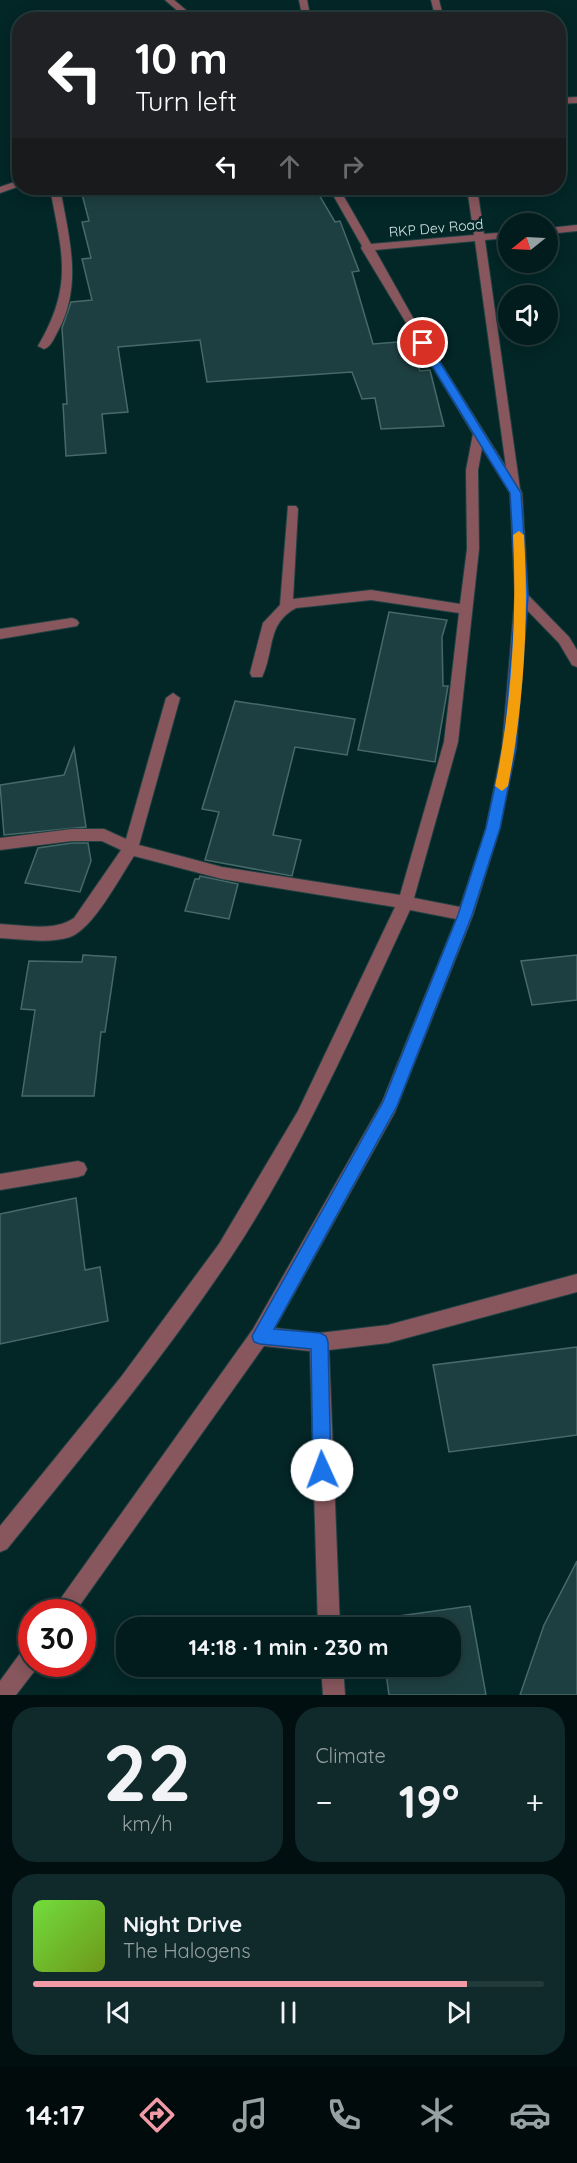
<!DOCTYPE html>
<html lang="en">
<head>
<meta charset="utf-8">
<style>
  body { margin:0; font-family:Quicksand,sans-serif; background:#10292a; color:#f1f3f6; height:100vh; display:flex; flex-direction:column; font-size:22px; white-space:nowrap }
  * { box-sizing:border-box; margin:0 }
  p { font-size:20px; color:#96a1a4 }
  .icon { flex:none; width:33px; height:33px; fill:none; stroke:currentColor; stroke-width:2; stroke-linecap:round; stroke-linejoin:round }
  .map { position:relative; height:1695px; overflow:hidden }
  .details { display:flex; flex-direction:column; gap:12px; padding:12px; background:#010f10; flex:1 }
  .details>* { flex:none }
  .top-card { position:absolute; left:12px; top:12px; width:554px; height:183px; border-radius:24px; box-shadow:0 3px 15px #0003,0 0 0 2px #233a3b; background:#202124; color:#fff; overflow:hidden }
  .needle { width:39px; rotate:252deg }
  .controls { position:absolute; left:498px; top:213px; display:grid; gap:12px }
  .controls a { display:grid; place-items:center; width:60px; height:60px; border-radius:50%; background:#021c1d; box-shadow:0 3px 15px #0003,0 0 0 2px #233a3b; font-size:30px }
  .speed { position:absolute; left:18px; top:1599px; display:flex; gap:12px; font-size:30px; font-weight:700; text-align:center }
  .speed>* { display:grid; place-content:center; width:78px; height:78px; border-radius:50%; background:#021c1d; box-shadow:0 3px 15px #0003,0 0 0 2px #233a3b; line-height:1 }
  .speed .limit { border:9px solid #d22; background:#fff; color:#111 }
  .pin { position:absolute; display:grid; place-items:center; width:51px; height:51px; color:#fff; margin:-26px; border:3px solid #fff; border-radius:50%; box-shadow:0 2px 6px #0007 }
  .me { position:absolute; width:66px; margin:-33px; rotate:358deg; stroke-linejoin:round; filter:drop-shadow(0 0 4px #0008) }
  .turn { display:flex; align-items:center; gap:21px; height:126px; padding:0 24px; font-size:27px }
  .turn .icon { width:78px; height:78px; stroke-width:2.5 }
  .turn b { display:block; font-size:42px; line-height:51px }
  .lanes { display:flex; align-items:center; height:57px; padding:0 24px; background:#0003; justify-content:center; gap:30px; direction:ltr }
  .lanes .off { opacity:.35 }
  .big { font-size:45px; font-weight:700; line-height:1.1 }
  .details .widget { flex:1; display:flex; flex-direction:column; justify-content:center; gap:9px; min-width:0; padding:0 21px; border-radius:24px; background:#10292a }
  .details .dial { align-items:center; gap:0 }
  .dial b { font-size:78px; line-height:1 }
  .song { display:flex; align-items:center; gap:18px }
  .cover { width:72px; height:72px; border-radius:9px; background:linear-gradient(135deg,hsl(100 70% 55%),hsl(80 70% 35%)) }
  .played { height:6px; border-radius:3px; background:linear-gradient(90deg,#f39aa7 85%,#233a3b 85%) }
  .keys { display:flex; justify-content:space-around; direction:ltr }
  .heat { display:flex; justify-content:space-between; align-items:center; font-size:33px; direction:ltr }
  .details .tiles { flex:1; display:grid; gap:12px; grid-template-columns:1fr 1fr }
  .widget:last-child { grid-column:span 2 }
  .trip { position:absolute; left:116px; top:1617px; width:345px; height:60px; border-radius:24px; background:#021c1d; box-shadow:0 3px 15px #0003,0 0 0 2px #233a3b; font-weight:700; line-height:60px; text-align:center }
  .tab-bar { display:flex; height:96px; justify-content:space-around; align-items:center; background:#010b0c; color:#96a1a4 }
  .tab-bar .icon { width:42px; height:42px }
  .tab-bar .selected { color:#f39aa7 }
  .tab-bar b { font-size:27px; color:#f1f3f6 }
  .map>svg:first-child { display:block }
  .building { fill:#1e3f41; stroke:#47696a; stroke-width:1.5 }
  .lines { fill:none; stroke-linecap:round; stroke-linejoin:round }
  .minor-casing { stroke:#204141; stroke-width:2 }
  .minor { fill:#88575e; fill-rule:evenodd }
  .route { fill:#1a73e8; stroke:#114b97; stroke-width:1.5 }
  .slow { fill:#f59e0b }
  .labels { text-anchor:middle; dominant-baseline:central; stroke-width:5; stroke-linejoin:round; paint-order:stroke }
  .far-street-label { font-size:14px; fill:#d1e4e4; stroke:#032627 }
</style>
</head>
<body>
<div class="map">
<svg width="577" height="1695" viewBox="0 0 577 1695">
  <rect width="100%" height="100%" fill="#032627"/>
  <!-- building -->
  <path class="building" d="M87 188H315L335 222 340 221 359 271 352 272 373 344 410 341 420 371 430 370 444 426 381 429 375 398 362 399 352 372 207 382 200 340 118 347 128 412 102 414 106 453 66 456 63 404H67L62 328 71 302 92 300 82 259 91 258 82 222 89 221 82 194 89 193Z
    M389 612 447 620 442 637 443 686H448L435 762 358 750Z
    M235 701 355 719 347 755 295 747 273 835 301 840 292 876 205 860 219 812 202 809Z
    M74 748 86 827 4 835 0 785 64 775Z
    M72 843H88L91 861 80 892 25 883 38 848Z
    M200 876 238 884 229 919 185 911 195 879H199Z
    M83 955 116 957 105 1032H101L94 1096H22L35 1010 21 1009 29 961 82 962Z
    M577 955V1000L532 1005 521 961Z
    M76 1198 85 1270 100 1267 108 1321 0 1344V1214Z
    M577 1347V1435L449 1452 433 1365Z
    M577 1561V1695H520L544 1625Z
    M470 1606 486 1695H389L385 1666H450V1628H380L378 1619Z"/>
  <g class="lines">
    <defs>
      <path id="minor" d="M165 0H174L198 20H188Z
        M299 0H307L311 20H303Z
        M431 0H439L444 20H436Z
        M577 97V103L558 104V98Z
        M20 180V186L0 193V187Z
        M50 188H60C69 237 83 285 58 331 54 338 51 347 44 349L38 346C74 285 62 253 50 188Z
        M329 188H339L371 244 474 235 467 188H477L484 234 508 232V238L485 240 520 489 522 493 528 595 569 637 577 650V667L572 665 559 643 527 610 516 748 500 828 473 915 395 1112 275 1328 319 1333 388 1325 577 1274V1292L388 1343 329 1350 340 1628H318L310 1351 264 1346 75 1612H53L56 1605 253 1329 382 1102 456 919 410 910C355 1028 303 1148 231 1257 163 1359 84 1454 7 1549L0 1552V1526L121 1377 219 1244 298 1111 395 907 222 879 134 856C120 877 93 929 70 937 49 944 22 939 0 938V924C24 925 54 932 74 918L121 850 102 841H72L0 850V838L72 829H104L126 839 166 698 173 693 180 698 139 845 222 867 400 895 444 742 459 613 371 600 296 608C266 624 275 650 262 677H252L250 673 263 623 280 605 288 506H296L298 509 293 599 371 590 460 604 467 549 466 470 473 434 361 248 362 246ZM475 241 506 467 417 325 375 250ZM482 448 510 493 515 596 502 748 486 828 460 907 414 898 458 742 479 549 478 470Z
        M577 225V231L548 234V228Z
        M72 618 77 620 79 623 77 626 0 639V629Z
        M78 1161 84 1163 87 1169 84 1175 78 1177 0 1190V1174Z
        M32 1646V1664H40L16 1695H0V1681L24 1648Z
        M321 1666H343L345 1695H323Z"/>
    </defs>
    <!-- minor casing -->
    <use href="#minor" class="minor-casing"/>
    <!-- minor -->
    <use href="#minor" class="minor"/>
  </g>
  <!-- route -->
  <path class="route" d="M420 341 428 343 521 493 528 596 516 748 500 828 472 915 397 1106 274 1329 320 1333 326 1336 328 1342 331 1470 328 1477 322 1479 315 1477 313 1470 311 1349 260 1344 254 1342 252 1336 383 1102 458 915 486 828 503 748 516 596 510 493 418 343Z"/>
  <!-- slow -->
  <path class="slow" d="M519 531 524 535C529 618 524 704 508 786L502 791 495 786C512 704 517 618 513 535Z"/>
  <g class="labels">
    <!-- far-street labels -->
    <g class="far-street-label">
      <text transform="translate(436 228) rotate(-5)">RKP Dev Road</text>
    </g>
  </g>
</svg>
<div class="controls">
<a><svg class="needle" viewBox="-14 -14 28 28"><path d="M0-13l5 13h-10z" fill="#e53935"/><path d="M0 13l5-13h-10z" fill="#96a1a4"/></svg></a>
<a><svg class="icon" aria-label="sound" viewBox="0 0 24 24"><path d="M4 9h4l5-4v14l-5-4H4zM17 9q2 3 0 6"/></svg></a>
</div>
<div class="speed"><div class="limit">30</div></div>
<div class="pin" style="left:423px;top:343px;background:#d93025"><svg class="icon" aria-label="arrive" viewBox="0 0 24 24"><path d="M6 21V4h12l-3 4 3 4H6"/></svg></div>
<svg class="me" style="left:322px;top:1470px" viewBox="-20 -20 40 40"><circle r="19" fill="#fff"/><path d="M0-13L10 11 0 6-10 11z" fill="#1a73e8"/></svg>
<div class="trip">14:18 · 1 min · 230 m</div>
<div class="top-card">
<div class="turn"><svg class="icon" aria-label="left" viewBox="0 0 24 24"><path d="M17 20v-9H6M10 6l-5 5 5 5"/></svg><div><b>10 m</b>Turn left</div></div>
<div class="lanes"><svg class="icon" aria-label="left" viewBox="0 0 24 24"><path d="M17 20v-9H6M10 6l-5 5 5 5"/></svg><svg class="icon off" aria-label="ahead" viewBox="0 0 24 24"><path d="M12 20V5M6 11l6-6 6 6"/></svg><svg class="icon off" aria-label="right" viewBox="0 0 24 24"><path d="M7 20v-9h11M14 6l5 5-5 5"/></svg></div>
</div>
</div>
<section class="details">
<div class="tiles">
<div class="widget dial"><b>22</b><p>km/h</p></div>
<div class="widget"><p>Climate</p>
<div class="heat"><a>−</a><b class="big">19°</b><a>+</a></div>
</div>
<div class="widget">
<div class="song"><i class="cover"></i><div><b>Night Drive</b><p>The Halogens</p></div></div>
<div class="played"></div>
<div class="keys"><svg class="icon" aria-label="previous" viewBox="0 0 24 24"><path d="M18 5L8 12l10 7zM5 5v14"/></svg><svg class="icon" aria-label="pause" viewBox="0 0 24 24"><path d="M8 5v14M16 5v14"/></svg><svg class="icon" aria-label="next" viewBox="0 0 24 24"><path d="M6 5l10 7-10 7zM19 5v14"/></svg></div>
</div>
</div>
</section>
<nav class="tab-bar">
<b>14:17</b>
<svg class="icon selected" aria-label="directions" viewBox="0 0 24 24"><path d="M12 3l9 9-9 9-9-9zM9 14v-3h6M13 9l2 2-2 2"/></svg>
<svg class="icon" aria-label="music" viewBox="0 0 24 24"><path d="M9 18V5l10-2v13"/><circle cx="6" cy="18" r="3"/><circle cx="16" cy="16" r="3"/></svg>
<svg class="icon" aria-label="phone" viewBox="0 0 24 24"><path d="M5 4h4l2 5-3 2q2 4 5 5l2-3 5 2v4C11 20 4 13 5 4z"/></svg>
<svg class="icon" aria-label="climate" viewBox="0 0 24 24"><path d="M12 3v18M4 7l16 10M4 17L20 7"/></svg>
<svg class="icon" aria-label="car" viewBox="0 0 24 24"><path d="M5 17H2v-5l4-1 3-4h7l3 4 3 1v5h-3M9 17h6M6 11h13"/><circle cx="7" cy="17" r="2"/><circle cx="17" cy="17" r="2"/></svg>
</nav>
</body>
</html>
